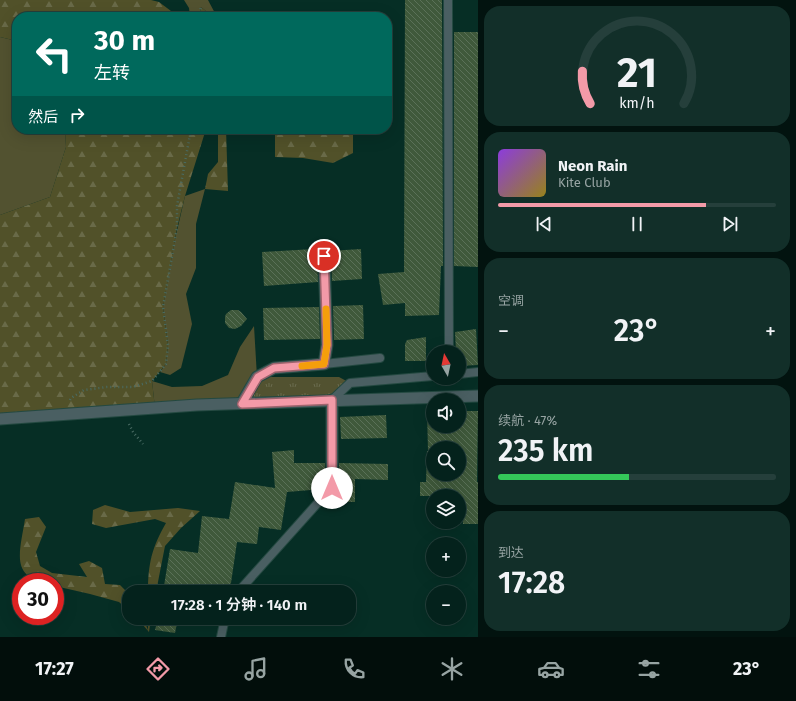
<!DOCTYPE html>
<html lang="zh">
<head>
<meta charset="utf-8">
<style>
  body { margin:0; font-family:"Fira Sans","Noto Sans SC",sans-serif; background:#122f29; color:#f1f3f6; height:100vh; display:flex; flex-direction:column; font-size:15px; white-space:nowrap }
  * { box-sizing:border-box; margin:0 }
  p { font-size:13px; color:#97a4a3 }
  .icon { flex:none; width:22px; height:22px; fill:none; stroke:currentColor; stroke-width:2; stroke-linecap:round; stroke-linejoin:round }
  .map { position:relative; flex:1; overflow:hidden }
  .drawer { display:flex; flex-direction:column; gap:6px; padding:6px; background:#02130f; width:318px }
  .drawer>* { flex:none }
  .banner { position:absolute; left:12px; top:12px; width:380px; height:122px; border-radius:16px; box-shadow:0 4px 16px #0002,0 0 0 1px #253f3b; background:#00695c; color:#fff; overflow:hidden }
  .needle { width:26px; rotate:351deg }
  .fabs { position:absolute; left:426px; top:345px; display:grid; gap:8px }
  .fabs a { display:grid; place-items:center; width:40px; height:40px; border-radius:50%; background:#04221c; box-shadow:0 4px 16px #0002,0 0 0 1px #253f3b; font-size:20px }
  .speed { position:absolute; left:12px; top:573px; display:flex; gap:8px; font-size:20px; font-weight:700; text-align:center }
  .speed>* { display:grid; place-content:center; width:52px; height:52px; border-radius:50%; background:#04221c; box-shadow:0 4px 16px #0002,0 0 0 1px #253f3b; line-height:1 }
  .speed .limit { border:6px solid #d22; background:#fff; color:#111 }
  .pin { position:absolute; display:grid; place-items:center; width:34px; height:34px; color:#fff; margin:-17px; border:2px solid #fff; border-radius:50%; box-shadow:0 1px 4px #0007 }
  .me { position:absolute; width:44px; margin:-22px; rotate:0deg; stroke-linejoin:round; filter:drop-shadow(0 0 3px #0008) }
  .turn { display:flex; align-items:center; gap:14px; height:84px; padding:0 16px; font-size:18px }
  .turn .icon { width:52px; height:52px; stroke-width:2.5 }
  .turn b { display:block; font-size:28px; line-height:34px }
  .then { display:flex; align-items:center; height:38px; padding:0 16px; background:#0003; gap:8px; font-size:15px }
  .big { font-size:30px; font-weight:600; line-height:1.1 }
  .drawer .card { flex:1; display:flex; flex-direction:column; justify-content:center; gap:6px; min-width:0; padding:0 14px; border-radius:16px; background:#122f29 }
  .drawer .dial { align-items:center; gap:0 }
  .dial svg { height:104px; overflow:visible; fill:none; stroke:#253f3b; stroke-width:7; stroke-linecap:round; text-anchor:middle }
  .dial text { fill:#f1f3f6; stroke:none }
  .song { display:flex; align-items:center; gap:12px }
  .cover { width:48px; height:48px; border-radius:6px; background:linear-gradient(135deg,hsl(270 70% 55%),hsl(50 70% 35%)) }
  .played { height:4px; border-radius:2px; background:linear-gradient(90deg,#f39aa8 75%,#253f3b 75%) }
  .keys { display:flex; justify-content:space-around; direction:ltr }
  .heat { display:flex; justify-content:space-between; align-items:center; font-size:22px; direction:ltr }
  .charge { height:6px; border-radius:3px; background:linear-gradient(90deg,#34c759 47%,#253f3b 0) }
  .trip { position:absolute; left:122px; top:585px; width:234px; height:40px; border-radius:16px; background:#04221c; box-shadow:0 4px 16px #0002,0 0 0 1px #253f3b; font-weight:600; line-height:40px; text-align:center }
  .tab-bar { display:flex; height:64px; justify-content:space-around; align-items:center; background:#020e0b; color:#97a4a3 }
  .tab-bar .icon { width:28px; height:28px }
  .tab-bar .current { color:#f39aa8 }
  .tab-bar b { font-size:18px; color:#f1f3f6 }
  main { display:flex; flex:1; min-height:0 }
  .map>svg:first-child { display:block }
  .grass { fill:#525230 }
  .forest { fill:url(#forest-firs) }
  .park { fill:url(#park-tufts) }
  .building { fill:url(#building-back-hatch); fill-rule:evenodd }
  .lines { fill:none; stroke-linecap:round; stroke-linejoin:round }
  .service-casing { stroke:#244941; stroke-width:10 }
  .minor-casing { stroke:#244941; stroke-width:13 }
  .tertiary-casing { stroke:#244941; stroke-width:13 }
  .path { stroke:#4a6c64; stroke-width:2.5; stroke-dasharray:1 3; stroke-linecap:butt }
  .service { stroke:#4a5f62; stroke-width:8 }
  .minor { stroke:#4a5f62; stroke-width:11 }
  .tertiary { stroke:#4a5f62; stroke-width:11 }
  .route-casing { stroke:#9e646d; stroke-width:10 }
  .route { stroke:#f39aa8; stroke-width:7 }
  .slow { stroke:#f59e0b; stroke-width:7 }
</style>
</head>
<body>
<main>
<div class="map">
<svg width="478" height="637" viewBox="0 0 478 637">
  <defs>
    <pattern id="forest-firs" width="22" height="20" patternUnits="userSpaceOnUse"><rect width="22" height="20" fill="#515129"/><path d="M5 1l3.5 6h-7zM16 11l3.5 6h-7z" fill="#696a48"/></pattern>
    <pattern id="park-tufts" width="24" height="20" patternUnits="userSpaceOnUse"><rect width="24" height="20" fill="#525230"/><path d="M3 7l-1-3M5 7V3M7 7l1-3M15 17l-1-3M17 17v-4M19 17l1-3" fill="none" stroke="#6a6b4e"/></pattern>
    <pattern id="building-back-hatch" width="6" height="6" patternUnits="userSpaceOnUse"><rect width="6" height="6" fill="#3f593b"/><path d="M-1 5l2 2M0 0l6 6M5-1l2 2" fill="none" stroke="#5a7158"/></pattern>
  </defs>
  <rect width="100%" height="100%" fill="#062e25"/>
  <!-- grass -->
  <path class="grass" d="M184 0H208L217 17H213L201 7 199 17H190L189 8Z
    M0 37 17 41V129H65L66 147 50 197 0 215Z
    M205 189 196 224V268L186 294 192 324 181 368 170 375 160 372 166 364 168 345 163 307 174 244 185 196Z
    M254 326 257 377 242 403 155 408 152 381 172 387 202 386 228 375 240 347Z"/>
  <!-- forest -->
  <path class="forest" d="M0 0H151L159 2 179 17H17V41L0 37Z
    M201 7 213 17H199Z
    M65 129H206L185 196 177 228 167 285 163 307 168 345 166 364 152 381 155 408 0 419V215L50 197 66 147Z
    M218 129H226L228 191 205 189 208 174 218 162Z
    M275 129H353V153L333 163 303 158 275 157Z
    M105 505 130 512 178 508 200 511 181 528 165 546 156 592H148C148 564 152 547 166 523L155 519 106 528 92 524 93 510Z
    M39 517 46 527 36 552 40 566 52 573 87 577 79 564 89 561 102 568 105 584 120 585 129 594V611L119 602 90 594 55 586V582C8 582 20 552 25 519Z
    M137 618H143L148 630V618H151L149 632Z"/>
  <!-- park -->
  <path class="park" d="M257 377H339L350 383 332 400 242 403Z"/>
  <!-- building -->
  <path class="building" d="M405 0H442L443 266H441L439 315 405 316V303L383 305 378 274 404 272Z
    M454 32H478V267L454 266Z
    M314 249V252H319L317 256 318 282 264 286 262 252Z
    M361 249 362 279 332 281 331 256 329 251Z
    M363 305 364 339 334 340 333 306Z
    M319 307 320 339 264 340 263 308Z
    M231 310H238L241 312 247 319 241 326 235 329 229 328 225 323V317L226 314Z
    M476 329 478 365 459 366V352H456L455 332Z
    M426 337V361H405V344L407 340Z
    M459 411H478L477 482H478V524H463L462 496H420V482H426L427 451H428L427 412H433V426H459ZM433 448H459V474H433Z
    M386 415 387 438 341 439 340 417Z
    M294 450V463H325V487L323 489 287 492 281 530 259 527 257 544 237 542 231 583 224 592H163L170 549 198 553 202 516 229 519 235 482 275 488 272 452Z
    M339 463 388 464V480L355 479V502H341V488H339Z
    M158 618H178L175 633 155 630Z"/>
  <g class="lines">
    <defs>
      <path id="service" d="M448 0 449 352
        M324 364 380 358
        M459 374 478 372
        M332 400 350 383 433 376
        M238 592 332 487
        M221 637 225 618"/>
      <path id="minor" d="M332 400V487
        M242 403 257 377 274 368 324 364 327 345 324 256"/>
      <path id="tertiary" d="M0 419 197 405 478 396"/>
    </defs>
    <!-- service casing -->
    <use href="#service" class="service-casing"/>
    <!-- minor casing -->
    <use href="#minor" class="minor-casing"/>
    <!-- tertiary casing -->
    <use href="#tertiary" class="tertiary-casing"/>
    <!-- path -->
    <path class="path" d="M199 17 201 7
      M70 400 71 398 84 390 107 387H133L152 381 166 364 168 345 163 307 177 228V206L191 129
      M129 424 133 432 143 444"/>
    <!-- service -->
    <use href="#service" class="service"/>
    <!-- minor -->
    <use href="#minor" class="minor"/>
    <!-- tertiary -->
    <use href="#tertiary" class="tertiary"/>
  </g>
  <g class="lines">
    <defs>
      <path id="route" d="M324 256 327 345 324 364 274 368 258 377 242 404 332 400V488"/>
    </defs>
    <!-- route casing -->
    <use href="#route" class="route-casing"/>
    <!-- route -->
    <use href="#route" class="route"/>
    <!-- slow -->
    <path class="slow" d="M302 366 324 364 327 345 326 309"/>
  </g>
</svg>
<div class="fabs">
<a><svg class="needle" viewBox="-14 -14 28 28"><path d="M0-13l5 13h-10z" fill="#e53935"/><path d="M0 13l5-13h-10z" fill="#97a4a3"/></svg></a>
<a><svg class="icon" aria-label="sound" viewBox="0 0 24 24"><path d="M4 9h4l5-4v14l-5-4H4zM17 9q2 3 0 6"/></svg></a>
<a><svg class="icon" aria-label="search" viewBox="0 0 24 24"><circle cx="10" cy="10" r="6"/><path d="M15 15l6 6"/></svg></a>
<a><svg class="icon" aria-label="layers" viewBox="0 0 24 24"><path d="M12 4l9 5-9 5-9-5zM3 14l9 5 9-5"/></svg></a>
<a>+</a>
<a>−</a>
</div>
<div class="speed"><div class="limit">30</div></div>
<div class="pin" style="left:324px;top:256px;background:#d93025"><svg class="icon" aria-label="arrive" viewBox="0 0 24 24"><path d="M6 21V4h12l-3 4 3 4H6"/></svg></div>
<svg class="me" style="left:332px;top:488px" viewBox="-20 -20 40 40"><circle r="19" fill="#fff"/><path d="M0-13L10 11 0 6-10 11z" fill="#f39aa8"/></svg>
<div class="trip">17:28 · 1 分钟 · 140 m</div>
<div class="banner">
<div class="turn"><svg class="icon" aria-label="left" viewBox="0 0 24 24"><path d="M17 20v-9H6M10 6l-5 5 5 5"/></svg><div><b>30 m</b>左转</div></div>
<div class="then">然后<svg class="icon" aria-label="right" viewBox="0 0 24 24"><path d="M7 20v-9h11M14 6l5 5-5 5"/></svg></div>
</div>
</div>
<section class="drawer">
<div class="card dial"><svg viewBox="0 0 100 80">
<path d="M14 69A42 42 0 1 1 86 69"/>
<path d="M14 69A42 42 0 0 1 8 44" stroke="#f39aa8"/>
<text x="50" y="56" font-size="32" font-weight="700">21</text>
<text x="50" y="72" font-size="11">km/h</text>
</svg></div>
<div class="card">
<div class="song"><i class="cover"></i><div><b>Neon Rain</b><p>Kite Club</p></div></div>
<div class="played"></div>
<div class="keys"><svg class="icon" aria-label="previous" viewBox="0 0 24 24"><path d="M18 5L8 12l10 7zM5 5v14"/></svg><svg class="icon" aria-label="pause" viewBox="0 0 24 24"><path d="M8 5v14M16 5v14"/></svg><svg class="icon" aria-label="next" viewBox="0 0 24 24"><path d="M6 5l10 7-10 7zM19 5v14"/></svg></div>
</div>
<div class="card"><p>空调</p>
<div class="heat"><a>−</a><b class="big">23°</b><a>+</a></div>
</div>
<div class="card"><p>续航 · 47%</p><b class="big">235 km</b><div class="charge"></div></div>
<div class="card"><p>到达</p><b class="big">17:28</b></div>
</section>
</main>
<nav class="tab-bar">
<b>17:27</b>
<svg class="icon current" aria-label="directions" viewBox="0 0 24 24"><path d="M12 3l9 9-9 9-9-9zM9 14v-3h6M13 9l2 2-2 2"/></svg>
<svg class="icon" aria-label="music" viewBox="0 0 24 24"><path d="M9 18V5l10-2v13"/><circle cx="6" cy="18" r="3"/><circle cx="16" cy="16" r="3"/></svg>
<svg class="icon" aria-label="phone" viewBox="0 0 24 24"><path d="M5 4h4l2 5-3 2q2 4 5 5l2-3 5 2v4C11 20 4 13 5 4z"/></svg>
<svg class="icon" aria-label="climate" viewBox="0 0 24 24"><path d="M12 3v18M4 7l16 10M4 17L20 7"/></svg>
<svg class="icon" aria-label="car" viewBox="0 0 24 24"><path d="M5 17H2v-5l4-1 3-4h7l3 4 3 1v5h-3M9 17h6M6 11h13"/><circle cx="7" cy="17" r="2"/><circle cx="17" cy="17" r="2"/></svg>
<svg class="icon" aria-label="filters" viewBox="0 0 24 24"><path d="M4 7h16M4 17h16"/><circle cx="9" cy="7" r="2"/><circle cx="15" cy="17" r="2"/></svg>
<b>23°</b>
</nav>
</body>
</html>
